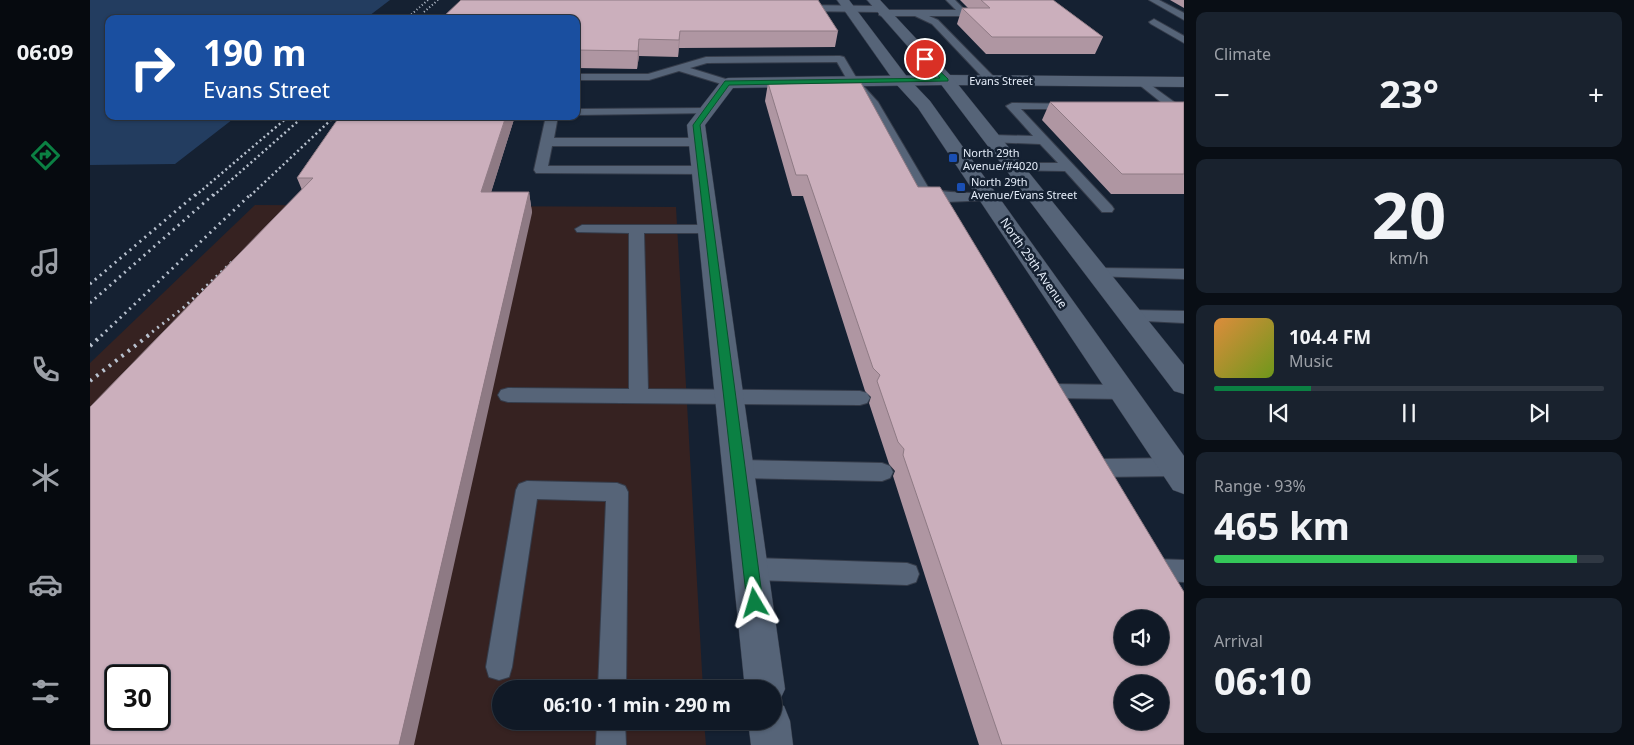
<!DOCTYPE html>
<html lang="en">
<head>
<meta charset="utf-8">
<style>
  body { margin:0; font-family:"Noto Sans",sans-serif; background:#19222e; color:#f1f3f6; height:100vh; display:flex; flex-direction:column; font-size:19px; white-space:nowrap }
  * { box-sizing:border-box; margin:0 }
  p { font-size:16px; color:#9ca0a7 }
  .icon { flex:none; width:28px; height:28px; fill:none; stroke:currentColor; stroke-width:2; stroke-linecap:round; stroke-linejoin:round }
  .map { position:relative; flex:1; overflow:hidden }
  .details { display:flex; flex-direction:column; gap:12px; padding:12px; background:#090e15; width:450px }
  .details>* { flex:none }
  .top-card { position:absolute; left:15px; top:15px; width:475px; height:105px; border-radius:10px; box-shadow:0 1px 4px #0004,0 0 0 1px #303843; background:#1a4fa0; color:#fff; overflow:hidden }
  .tools { position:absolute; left:1024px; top:610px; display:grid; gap:10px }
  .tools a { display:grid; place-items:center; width:55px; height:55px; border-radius:50%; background:#101926; box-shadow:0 1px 4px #0004,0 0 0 1px #303843; font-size:25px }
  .speed { position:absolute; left:15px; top:665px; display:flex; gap:10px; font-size:25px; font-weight:700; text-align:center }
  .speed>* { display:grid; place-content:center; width:65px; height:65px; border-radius:50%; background:#101926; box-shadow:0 1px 4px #0004,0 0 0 1px #303843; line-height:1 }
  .speed .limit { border:2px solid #111; border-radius:8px; background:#fff; color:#111 }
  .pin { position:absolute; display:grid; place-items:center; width:42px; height:42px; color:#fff; margin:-21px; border:2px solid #fff; border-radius:50%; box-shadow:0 1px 5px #0007 }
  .me { position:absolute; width:55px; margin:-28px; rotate:353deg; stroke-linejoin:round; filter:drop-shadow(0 0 4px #0008) }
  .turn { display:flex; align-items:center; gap:18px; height:105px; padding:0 15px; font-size:22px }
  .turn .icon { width:65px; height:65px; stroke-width:2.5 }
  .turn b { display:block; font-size:35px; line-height:42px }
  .big { font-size:38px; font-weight:700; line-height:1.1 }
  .details .widget { flex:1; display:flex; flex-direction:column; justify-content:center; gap:8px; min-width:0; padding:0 18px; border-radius:10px; background:#19222e }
  .details .dial { align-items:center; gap:0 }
  .dial b { font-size:65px; line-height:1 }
  .song { display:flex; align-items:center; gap:15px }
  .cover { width:60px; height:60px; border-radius:8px; background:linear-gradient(135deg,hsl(30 70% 55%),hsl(80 70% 35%)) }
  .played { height:5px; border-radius:2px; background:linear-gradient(90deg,#0b8043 25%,#303843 25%) }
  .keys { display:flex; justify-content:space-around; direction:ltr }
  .heat { display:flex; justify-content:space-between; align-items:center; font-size:28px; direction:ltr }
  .charge { height:8px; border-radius:4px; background:linear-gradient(90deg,#34c759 93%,#303843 0) }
  .trip { position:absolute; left:402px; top:680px; width:290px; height:50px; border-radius:25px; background:#101926; box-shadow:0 1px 4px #0004,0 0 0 1px #303843; font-weight:700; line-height:50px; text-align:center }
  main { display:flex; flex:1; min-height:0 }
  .menu { display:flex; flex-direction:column; width:90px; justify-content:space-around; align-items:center; background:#060a0f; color:#9ca0a7 }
  .menu .icon { width:35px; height:35px }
  .menu .active { color:#0b8043 }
  .menu b { font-size:22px; color:#f1f3f6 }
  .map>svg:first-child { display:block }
  .industrial { fill:#362221; fill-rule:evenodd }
  .green { fill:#233d60 }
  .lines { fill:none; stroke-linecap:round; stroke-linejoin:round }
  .lane-casing { stroke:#353c4a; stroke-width:2 }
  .street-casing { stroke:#353c4a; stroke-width:1 }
  .secondary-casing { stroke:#353c4a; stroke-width:1 }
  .lane { fill:#566478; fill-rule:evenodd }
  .street { fill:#566478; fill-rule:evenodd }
  .secondary { fill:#566478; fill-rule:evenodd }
  .rail-far3 { stroke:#b8c1ce; stroke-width:2; stroke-dasharray:1 2.5; stroke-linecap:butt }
  .rail-far2 { stroke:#b8c1ce; stroke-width:2.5; stroke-dasharray:2 3; stroke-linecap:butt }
  .rail-far1 { stroke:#b8c1ce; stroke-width:3; stroke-dasharray:2 4.5; stroke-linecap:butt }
  .rail { stroke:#b8c1ce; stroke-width:4; stroke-dasharray:2.5 5.5; stroke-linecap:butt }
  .wall { fill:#af96a2 }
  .shaded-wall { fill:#8e7a84 }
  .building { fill:#cbafbc; stroke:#8e7a84; fill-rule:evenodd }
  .route { fill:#0b8043; stroke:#07532c }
  .transit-dot { fill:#1a4fb4; stroke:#152132; stroke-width:2 }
  .labels { text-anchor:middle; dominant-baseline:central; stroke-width:5; stroke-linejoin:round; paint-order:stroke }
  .far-street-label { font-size:11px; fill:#e5edf9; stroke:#152132 }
  .far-poi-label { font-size:11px; fill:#e5edf9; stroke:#152132; text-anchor:start }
  .street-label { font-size:12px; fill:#e5edf9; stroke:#152132 }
</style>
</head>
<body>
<main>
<nav class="menu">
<b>06:09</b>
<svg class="icon active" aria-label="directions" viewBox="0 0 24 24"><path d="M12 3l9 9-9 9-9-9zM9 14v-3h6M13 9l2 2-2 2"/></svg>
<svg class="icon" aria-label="music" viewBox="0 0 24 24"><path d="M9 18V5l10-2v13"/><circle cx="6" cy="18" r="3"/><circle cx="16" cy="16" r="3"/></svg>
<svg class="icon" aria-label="phone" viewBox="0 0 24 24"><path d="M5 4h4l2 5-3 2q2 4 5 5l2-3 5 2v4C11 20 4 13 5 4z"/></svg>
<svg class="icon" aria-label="climate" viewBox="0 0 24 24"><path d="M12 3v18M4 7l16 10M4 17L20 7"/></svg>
<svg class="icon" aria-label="car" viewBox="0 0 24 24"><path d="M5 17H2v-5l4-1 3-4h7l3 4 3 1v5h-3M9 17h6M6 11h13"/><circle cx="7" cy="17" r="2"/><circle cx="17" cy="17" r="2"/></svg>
<svg class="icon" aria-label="filters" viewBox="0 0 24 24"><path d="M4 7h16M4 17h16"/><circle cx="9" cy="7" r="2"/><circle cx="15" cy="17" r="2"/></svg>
</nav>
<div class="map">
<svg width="1094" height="745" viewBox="0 0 1094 745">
  <rect width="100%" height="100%" fill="#152132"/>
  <!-- industrial -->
  <path class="industrial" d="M165 205 586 207 613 689H411V721H614L616 745H0V363ZM26 676H69V719H26Z"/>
  <!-- green -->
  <path class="green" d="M0 0H300L275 19H19V116H147L85 164 0 165Z"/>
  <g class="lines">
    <defs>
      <path id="lane" d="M856 0H865L878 13 874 16H839L848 20 905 78V82H897L842 24 825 16H792L789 15V12L709 11 705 8 709 5 789 6 792 7V10H866Z
        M1059 0H1069L1094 13V20Z
        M1064 19 1094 36V43L1061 24 1059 22Z
        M750 56 754 57 767 79 788 102 838 187C856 196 899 190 905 197L903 200 856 202 828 193 777 103 759 83 747 62 617 63 600 68 642 81 643 83 638 86 589 71 559 80H486V74H558L616 57Z
        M1051 78 1087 104V108H1061V104L1072 103 1047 83 1046 81Z
        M922 103 989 104 991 106 985 109H931L1022 206 1024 209 1022 212H1012L975 171 919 170 917 167 924 163H968L950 144 898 142 896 139 902 135 943 136 916 106Z
        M616 108 620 109V113L486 115V109Z
        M456 116H468L464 138H608L614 142 608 146H462L458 166H612L619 170 612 174 446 173 444 170Z
        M492 225H619L626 229 619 233H554L558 389 770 391 777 393 780 398 777 403 770 405 418 402 411 400 408 395 411 390 418 388 539 389V233L487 232 485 229Z
        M1008 268 1094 269V279L1002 276 1000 273Z
        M1041 310 1094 311V323L1035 320 1032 316 1035 312Z
        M962 384 1032 385 1039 387 1042 392 1039 397 1032 399 962 398 955 396 952 391 955 386Z
        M1084 458 1092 461 1094 466 1092 473 1084 476 1011 477 1003 474 1000 468 1003 462 1011 459Z
        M649 460 792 463 800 466 803 472 800 478 792 481 649 478 641 475 638 469 641 463Z
        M437 481 527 483 535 486 538 492 536 689H508L516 501 447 499 422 667 419 677 409 680 399 677 396 667 426 490 429 484Z
        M661 558 817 563 826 566 829 574 826 582 817 585 661 580 652 577 649 569 652 561Z
        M1065 559 1094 560V582L1065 581 1056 578 1053 570 1056 562Z
        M507 721H535L536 745H506Z"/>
      <path id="street" d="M856 75 1094 77V87L856 85 643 88 615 125 695 689 688 704 694 706 700 721 703 745H661L658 721H684V689H655L597 125 632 80 638 78Z"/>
      <path id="secondary" d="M747 0H759L818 78 840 101 1094 456V494L1083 490 828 108 806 84Z
        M777 0H790L862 77 1094 365V394L1084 391 850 83Z"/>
    </defs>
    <!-- lane casing -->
    <use href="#lane" class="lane-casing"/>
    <!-- street casing -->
    <use href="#street" class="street-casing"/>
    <!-- secondary casing -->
    <use href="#secondary" class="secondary-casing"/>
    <!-- lane -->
    <use href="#lane" class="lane"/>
    <!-- street -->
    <use href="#street" class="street"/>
    <!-- secondary -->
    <use href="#secondary" class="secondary"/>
    <!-- rail-far3 -->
    <path class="rail-far3" d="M334 12 348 0
      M316 19 338 0"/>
    <!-- rail-far2 -->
    <path class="rail-far2" d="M105 196 199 116
      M123 196 214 116
      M160 196 245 116"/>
    <!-- rail-far1 -->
    <path class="rail-far1" d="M0 284 106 194
      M0 303 124 194
      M11 336 161 194
      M57 336 93 308 142 262"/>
    <!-- rail -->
    <path class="rail" d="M0 346 12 335
      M0 381 59 335"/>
  </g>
  <!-- wall -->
  <path class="wall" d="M870 0H963L1013 37 1005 54H896L867 24 872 8H878Z
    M1080 0H1094V8Z
    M486 19 748 31 745 47 589 48 588 57 549 56 547 69 486 68Z
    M678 83 1094 745H889L803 476 805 471 799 464 779 403 781 397 775 391 713 196H702L675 101Z
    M960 102H1094V194H1021L952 120Z
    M250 116H425L401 192H439L442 213 212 190 207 178Z"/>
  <!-- shaded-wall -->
  <path class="shaded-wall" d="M590 31 589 48 588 57 589 40Z
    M549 39V56L547 69 548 51Z
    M416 116H425L395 212 391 192Z
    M439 192 442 213 324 745H309Z"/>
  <!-- building -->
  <path class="building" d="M371 0H728L748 31H590L589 40 549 39 548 51 486 50V19H351Z
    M891 0H963L1013 37H902L872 8H900Z
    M678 83H771L828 187H850L1094 592V745H912L813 455 814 449 808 442 787 381 790 375 783 368 717 175H706ZM1032 619H1070V656H1032ZM1032 684H1070V721H1032Z
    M960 102H1094V174H1032Z
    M250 116H416L391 192H439L309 745H0V407L223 178H207ZM26 676H69V719H26Z"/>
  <!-- route -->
  <path class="route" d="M835 57 858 79V81L639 85 610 125 673 603 670 608 665 611 659 608 657 603 603 125 635 81 850 78 833 60Z"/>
  <!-- markers -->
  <g class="transit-dot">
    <rect x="858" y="153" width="10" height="10" rx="2.5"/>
    <rect x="866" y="182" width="10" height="10" rx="2.5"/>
  </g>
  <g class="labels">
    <!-- far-street labels -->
    <g class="far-street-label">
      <text x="911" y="80">Evans Street</text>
    </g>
    <!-- far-poi labels -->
    <g class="far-poi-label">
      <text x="873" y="152">North 29th<tspan x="873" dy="13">Avenue/#4020</tspan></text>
      <text x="881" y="181">North 29th<tspan x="881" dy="13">Avenue/Evans Street</tspan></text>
    </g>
    <!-- street labels -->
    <g class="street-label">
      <text transform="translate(944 263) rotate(55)">North 29th Avenue</text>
    </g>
  </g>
</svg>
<div class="tools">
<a><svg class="icon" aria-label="sound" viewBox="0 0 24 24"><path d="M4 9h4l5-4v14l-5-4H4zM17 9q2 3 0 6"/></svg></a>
<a><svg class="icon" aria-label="layers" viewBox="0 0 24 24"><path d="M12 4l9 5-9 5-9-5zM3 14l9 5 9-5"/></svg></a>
</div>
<div class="speed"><div class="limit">30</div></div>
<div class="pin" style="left:835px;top:59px;background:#d93025"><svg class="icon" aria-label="arrive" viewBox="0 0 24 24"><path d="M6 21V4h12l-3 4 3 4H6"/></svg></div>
<svg class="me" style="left:665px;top:603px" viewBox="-20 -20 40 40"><path d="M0-17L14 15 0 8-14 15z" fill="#0b8043" stroke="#fff" stroke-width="4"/></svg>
<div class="trip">06:10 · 1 min · 290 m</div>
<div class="top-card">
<div class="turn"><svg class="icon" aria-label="right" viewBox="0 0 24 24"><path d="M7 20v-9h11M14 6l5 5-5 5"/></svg><div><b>190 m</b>Evans Street</div></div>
</div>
</div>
<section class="details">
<div class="widget"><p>Climate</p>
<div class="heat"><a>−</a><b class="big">23°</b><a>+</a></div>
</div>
<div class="widget dial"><b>20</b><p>km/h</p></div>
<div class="widget">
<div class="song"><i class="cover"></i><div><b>104.4 FM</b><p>Music</p></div></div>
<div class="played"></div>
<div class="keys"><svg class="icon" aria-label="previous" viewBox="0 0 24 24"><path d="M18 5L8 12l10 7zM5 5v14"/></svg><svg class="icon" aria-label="pause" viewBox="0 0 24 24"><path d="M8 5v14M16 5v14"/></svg><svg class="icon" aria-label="next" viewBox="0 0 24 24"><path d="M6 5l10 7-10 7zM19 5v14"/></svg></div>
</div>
<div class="widget"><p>Range · 93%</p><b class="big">465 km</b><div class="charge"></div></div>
<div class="widget"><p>Arrival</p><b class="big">06:10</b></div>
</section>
</main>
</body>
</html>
